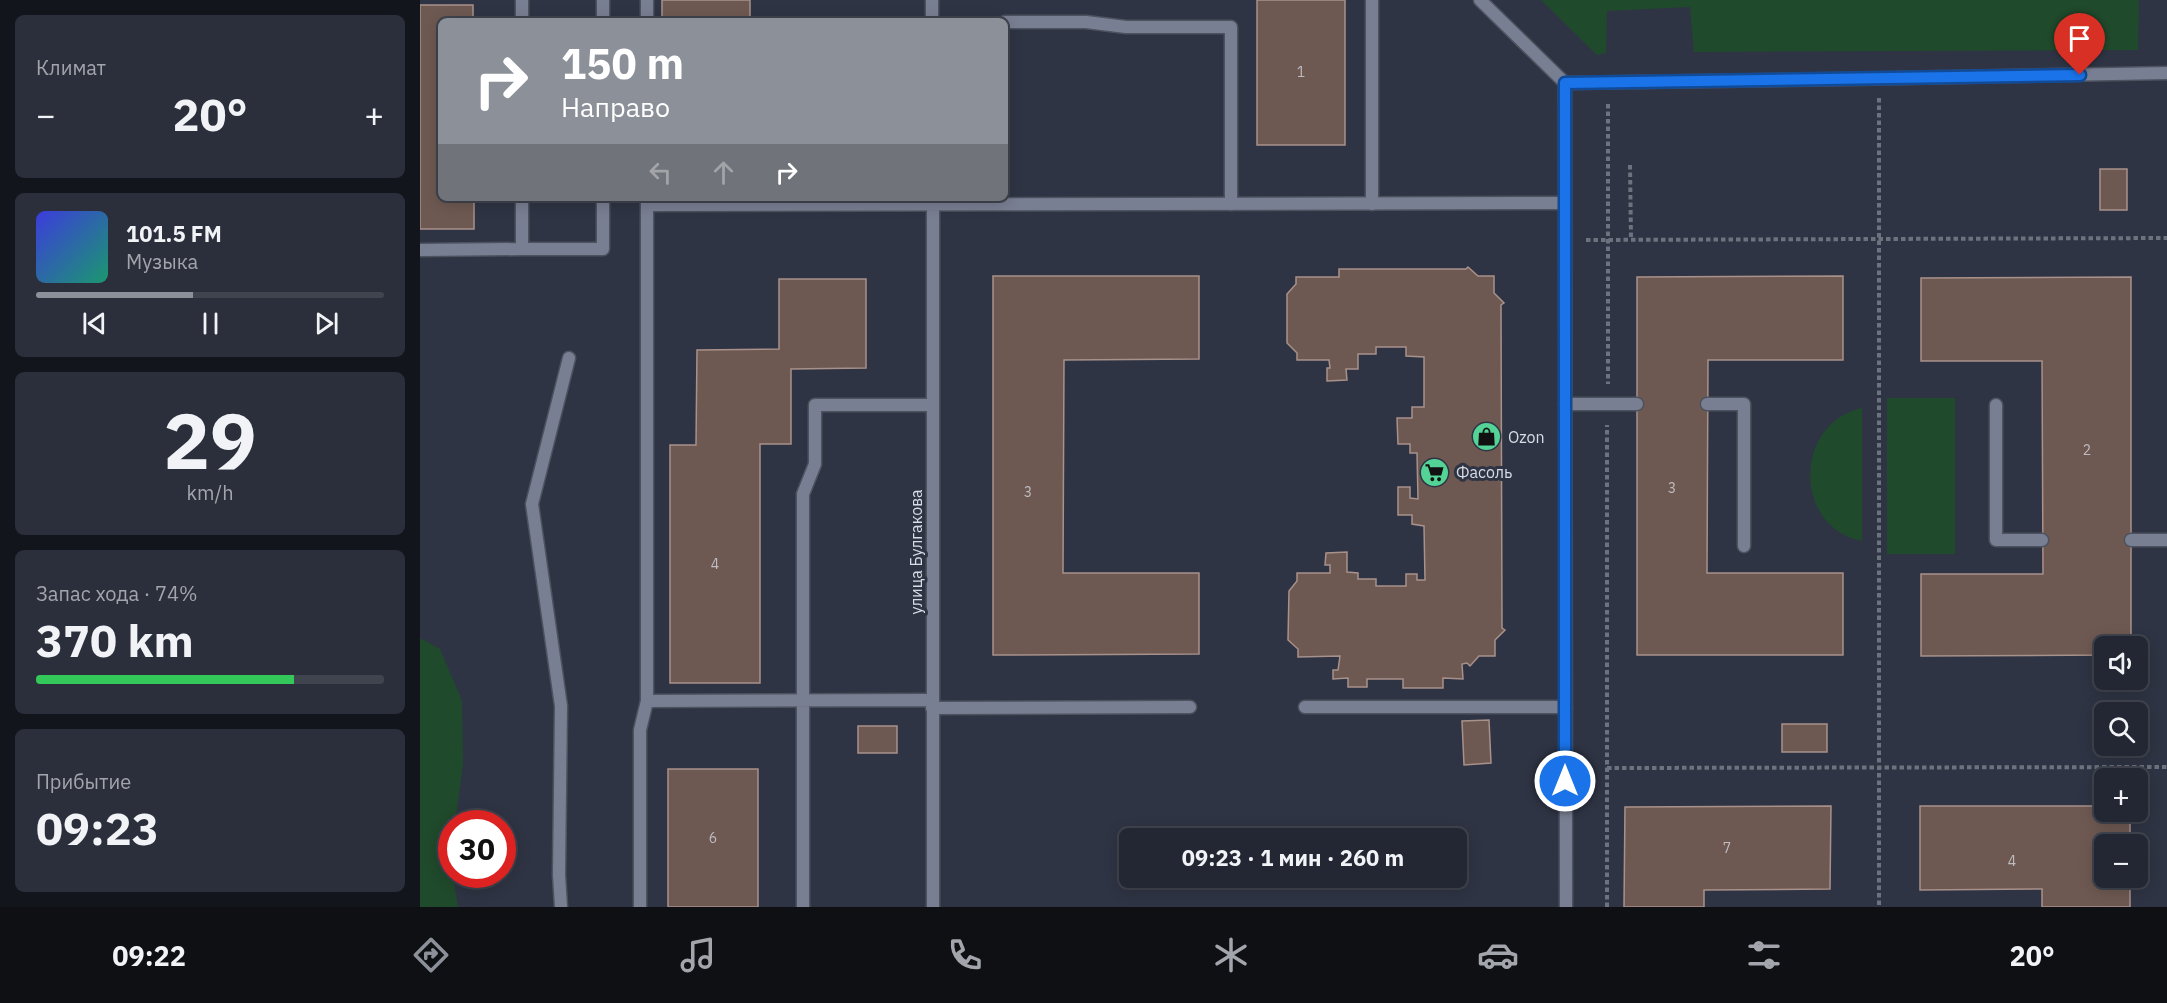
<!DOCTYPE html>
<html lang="ru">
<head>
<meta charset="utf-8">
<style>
  body { margin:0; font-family:"IBM Plex Sans",sans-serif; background:#2b2f3b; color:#f1f3f6; height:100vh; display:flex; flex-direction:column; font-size:22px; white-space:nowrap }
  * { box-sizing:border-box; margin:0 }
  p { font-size:20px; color:#a3a5ac }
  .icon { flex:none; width:33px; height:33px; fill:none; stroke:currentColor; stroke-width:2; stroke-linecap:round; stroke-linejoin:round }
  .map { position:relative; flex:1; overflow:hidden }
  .drawer { display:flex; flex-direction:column; gap:15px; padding:15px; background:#13151c; width:420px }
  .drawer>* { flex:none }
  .guide { position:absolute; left:18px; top:18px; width:570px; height:183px; border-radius:9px; box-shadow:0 3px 15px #0003,0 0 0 2px #40444e; background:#8c9099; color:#fff; overflow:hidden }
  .buttons { position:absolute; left:1674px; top:636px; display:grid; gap:12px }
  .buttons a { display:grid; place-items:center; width:54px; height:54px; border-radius:9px; background:#232733; box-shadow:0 3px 15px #0003,0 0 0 2px #40444e; font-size:30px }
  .speed { position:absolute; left:18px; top:810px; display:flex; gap:12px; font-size:30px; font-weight:700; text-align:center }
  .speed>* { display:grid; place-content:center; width:78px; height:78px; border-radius:50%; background:#232733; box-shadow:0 3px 15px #0003,0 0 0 2px #40444e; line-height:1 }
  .speed .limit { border:9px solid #d22; background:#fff; color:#111 }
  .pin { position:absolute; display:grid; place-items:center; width:51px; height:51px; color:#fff; margin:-62px -26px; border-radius:50% 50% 50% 0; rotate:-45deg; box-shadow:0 0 6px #0007 }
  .pin .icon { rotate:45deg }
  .me { position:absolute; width:66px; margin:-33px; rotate:0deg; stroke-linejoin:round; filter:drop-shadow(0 0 4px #0008) }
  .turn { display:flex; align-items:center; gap:21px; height:126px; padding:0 24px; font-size:27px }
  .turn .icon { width:78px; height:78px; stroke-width:2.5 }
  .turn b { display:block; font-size:42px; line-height:51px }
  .lanes { display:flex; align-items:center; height:57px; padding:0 24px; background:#0003; justify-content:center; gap:30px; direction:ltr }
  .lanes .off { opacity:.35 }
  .big { font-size:45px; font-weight:700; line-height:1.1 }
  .drawer .widget { flex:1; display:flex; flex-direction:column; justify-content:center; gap:9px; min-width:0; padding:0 21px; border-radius:9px; background:#2b2f3b }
  .drawer .dial { align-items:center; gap:0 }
  .dial b { font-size:78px; line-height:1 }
  .song { display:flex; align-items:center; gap:18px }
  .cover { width:72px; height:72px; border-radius:9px; background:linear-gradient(135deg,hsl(240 70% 55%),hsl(160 70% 35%)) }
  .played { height:6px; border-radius:3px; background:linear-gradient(90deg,#8c9099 45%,#40444e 45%) }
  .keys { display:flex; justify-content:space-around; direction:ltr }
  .heat { display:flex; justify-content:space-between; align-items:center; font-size:33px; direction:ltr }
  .charge { height:9px; border-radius:4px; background:linear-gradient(90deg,#34c759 74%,#40444e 0) }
  .trip { position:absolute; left:699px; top:828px; width:348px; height:60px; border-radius:9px; background:#232733; box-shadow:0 3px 15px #0003,0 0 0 2px #40444e; font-weight:700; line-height:60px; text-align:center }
  .tab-bar { display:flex; height:96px; justify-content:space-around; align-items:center; background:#0e1014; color:#a3a5ac }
  .tab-bar .icon { width:42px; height:42px }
  .tab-bar .selected { color:#8c9099 }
  .tab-bar b { font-size:27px; color:#f1f3f6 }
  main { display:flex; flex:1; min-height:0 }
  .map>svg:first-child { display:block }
  .green { fill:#204a2c }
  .building { fill:#6e5952; stroke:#a8918a; stroke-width:1.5 }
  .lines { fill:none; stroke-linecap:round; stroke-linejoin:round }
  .service-casing { stroke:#4d525f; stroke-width:15 }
  .minor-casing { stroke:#4d525f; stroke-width:15 }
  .path { stroke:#6d727f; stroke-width:4; stroke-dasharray:4.5 3; stroke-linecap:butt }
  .service { stroke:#797f92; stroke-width:12 }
  .minor { stroke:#797f92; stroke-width:12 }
  .route-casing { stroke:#114b97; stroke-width:15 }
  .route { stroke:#1a73e8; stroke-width:10 }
  .labels { text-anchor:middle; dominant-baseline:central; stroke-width:6; stroke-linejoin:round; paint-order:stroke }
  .number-label { font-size:14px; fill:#bebbc1 }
  .poi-label { font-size:16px; fill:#d8dce6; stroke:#2f3444; text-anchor:start }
  .street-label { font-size:16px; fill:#d8dce6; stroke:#2f3444 }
</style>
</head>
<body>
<main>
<section class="drawer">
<div class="widget"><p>Климат</p>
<div class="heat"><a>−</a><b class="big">20°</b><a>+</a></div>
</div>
<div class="widget">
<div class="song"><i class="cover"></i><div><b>101.5 FM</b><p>Музыка</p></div></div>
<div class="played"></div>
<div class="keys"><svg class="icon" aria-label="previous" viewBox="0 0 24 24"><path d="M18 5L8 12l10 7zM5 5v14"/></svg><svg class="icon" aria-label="pause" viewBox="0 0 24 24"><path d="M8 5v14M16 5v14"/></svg><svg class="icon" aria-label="next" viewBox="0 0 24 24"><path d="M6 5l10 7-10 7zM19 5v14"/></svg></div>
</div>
<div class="widget dial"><b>29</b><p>km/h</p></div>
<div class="widget"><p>Запас хода · 74%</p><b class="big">370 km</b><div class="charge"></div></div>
<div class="widget"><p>Прибытие</p><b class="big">09:23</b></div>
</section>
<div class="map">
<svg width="1747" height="907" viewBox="0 0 1747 907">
  <rect width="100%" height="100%" fill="#2f3444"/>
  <!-- green -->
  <path class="green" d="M1121 0H1719L1718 50 1274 52 1270 7 1187 11 1186 53 1177 55Z
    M1467 398H1535V554H1467Z
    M1442 408V541C1373 528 1373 423 1442 408Z
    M0 638 20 649 42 701 43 764 35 823 32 824 30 858 38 907H0Z"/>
  <!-- building -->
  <path class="building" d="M242 0H330V21H242Z
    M837 0H925V145H837Z
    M0 5H53V21H21V198H54V229H0Z
    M1680 169H1707V210H1680Z
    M1048 267 1058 276H1074V293L1084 303 1081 305 1082 628 1085 630 1075 640V656H1059L1050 666 1047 663 1042 664 1043 679 1023 678V688H983V679H947V687H928V678L913 679V670H918L920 656 878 657V649L868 640 869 591 877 581V573H910V565H905L906 553 927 552V572L938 573V579H956V586H986V574H997V580H1005L1004 526 992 524V515H978V487H990V498L998 499 997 453H990V444H978L977 418H992V407H1004V357L986 356V347H956V354H938V369H926L927 380 907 381V368H910L909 360H877V353L867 343V294L876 284V277H919V269H1046Z
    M573 276H779V359L644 360 643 573H779V654L573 655Z
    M1423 276V360H1288L1287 573H1423V655H1217V277Z
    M1711 277V646H1684V655L1501 656V574H1623L1622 361H1501V278Z
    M359 279H446V368L371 369V444H340V683H250V445H276L277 350 359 349Z
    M1069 720 1071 763 1044 765 1042 721Z
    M1362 724H1407V752H1362Z
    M438 726H477V753H438Z
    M248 769H338V907H248Z
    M1411 806 1410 889 1284 890V907H1204L1205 807Z
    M1500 806H1684V812H1710V844H1684V878H1710V907H1622V889L1500 890Z"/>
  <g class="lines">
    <defs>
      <path id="service" d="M102 0V21
        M227 0V21
        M952 0V204
        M183 21V0
        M585 22H666L706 27H811V204
        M102 249H183V198
        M0 250 102 249V198
        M1145 404H1217
        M1287 404H1324V546
        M1576 405V540H1622
        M1711 540H1747
        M227 701 512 700
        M885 707H1146
        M512 708 770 707
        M141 907 139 875 141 706 112 504 149 358
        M220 907V730L227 701V198
        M383 907V494L395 464V405H512"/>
      <path id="minor" d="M1060 0 1145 83C1346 80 1546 78 1747 73
        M512 21V0
        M1145 83 1146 907
        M227 205 1145 203
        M513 907V199"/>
    </defs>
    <!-- service casing -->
    <use href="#service" class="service-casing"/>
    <!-- minor casing -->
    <use href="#minor" class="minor-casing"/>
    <!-- path -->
    <path class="path" d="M1459 98V907
      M1188 104V384
      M1210 165 1211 239
      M1166 240 1747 238
      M1187 768 1747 767
      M1187 907V425"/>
    <!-- service -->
    <use href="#service" class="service"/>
    <!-- minor -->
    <use href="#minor" class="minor"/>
  </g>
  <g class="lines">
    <defs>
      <path id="route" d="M1145 781V83L1660 75"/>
    </defs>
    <!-- route casing -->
    <use href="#route" class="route-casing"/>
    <!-- route -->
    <use href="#route" class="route"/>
  </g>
  <!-- icons -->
  <defs>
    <symbol id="shop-disc" viewBox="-11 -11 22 22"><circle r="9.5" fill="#53d396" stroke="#2f3444"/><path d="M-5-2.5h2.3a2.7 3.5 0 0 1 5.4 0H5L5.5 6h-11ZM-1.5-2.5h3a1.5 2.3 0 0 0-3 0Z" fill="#111"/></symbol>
    <symbol id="supermarket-disc" viewBox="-11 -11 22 22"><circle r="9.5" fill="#53d396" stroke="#2f3444"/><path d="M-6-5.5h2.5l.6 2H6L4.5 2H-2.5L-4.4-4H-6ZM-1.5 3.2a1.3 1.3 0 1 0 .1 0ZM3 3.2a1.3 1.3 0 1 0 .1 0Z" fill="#111"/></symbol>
  </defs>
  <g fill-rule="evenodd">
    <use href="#shop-disc" x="1050" y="420" width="33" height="33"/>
    <use href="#supermarket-disc" x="998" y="456" width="33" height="33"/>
  </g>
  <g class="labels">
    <!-- number labels -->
    <g class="number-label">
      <text x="881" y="72">1</text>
      <text x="1667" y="450">2</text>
      <text x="1252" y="488">3</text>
      <text x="608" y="492">3</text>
      <text x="295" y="564">4</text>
      <text x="293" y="838">6</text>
      <text x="1307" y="848">7</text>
      <text x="1592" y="861">4</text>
    </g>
    <!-- poi labels -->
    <g class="poi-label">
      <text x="1088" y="437">Ozon</text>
      <text x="1036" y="472">Фасоль</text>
    </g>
    <!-- street labels -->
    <g class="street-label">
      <text transform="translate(496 552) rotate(-90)">улица Булгакова</text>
    </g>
  </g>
</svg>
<div class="buttons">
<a><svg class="icon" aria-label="sound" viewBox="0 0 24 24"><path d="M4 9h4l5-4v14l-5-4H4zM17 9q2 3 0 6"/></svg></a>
<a><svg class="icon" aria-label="search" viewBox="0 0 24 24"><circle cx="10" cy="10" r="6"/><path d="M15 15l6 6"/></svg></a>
<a>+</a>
<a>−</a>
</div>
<div class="speed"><div class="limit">30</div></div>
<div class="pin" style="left:1660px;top:75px;background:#d93025"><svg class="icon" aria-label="arrive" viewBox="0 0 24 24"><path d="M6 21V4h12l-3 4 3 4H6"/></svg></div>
<svg class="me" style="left:1145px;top:781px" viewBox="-20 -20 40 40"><circle r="17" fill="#1a73e8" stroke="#fff" stroke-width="3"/><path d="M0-11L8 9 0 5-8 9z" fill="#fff"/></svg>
<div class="trip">09:23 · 1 мин · 260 m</div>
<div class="guide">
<div class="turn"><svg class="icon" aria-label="right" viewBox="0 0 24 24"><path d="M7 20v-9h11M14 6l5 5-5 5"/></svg><div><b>150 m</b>Направо</div></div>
<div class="lanes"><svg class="icon off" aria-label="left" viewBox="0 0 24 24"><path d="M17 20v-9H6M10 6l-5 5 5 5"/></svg><svg class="icon off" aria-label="ahead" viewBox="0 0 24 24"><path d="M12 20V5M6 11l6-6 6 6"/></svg><svg class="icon" aria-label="right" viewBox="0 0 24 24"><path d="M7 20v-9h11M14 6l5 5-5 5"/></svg></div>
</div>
</div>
</main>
<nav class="tab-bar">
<b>09:22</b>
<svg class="icon selected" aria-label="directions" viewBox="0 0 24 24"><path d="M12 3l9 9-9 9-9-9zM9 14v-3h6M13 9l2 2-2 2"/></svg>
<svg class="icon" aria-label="music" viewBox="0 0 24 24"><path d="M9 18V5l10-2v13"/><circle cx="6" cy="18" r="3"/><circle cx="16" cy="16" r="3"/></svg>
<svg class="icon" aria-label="phone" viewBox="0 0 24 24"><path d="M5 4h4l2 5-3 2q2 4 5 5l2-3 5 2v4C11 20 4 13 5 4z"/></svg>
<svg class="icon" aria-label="climate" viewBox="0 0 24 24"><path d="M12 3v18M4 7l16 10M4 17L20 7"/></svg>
<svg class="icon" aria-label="car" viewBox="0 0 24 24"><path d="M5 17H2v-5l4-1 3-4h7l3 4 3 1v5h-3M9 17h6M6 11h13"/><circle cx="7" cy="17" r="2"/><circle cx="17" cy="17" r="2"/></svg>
<svg class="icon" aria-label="filters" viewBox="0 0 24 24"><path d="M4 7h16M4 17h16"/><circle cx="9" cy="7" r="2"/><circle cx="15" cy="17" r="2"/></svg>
<b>20°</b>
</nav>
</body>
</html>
